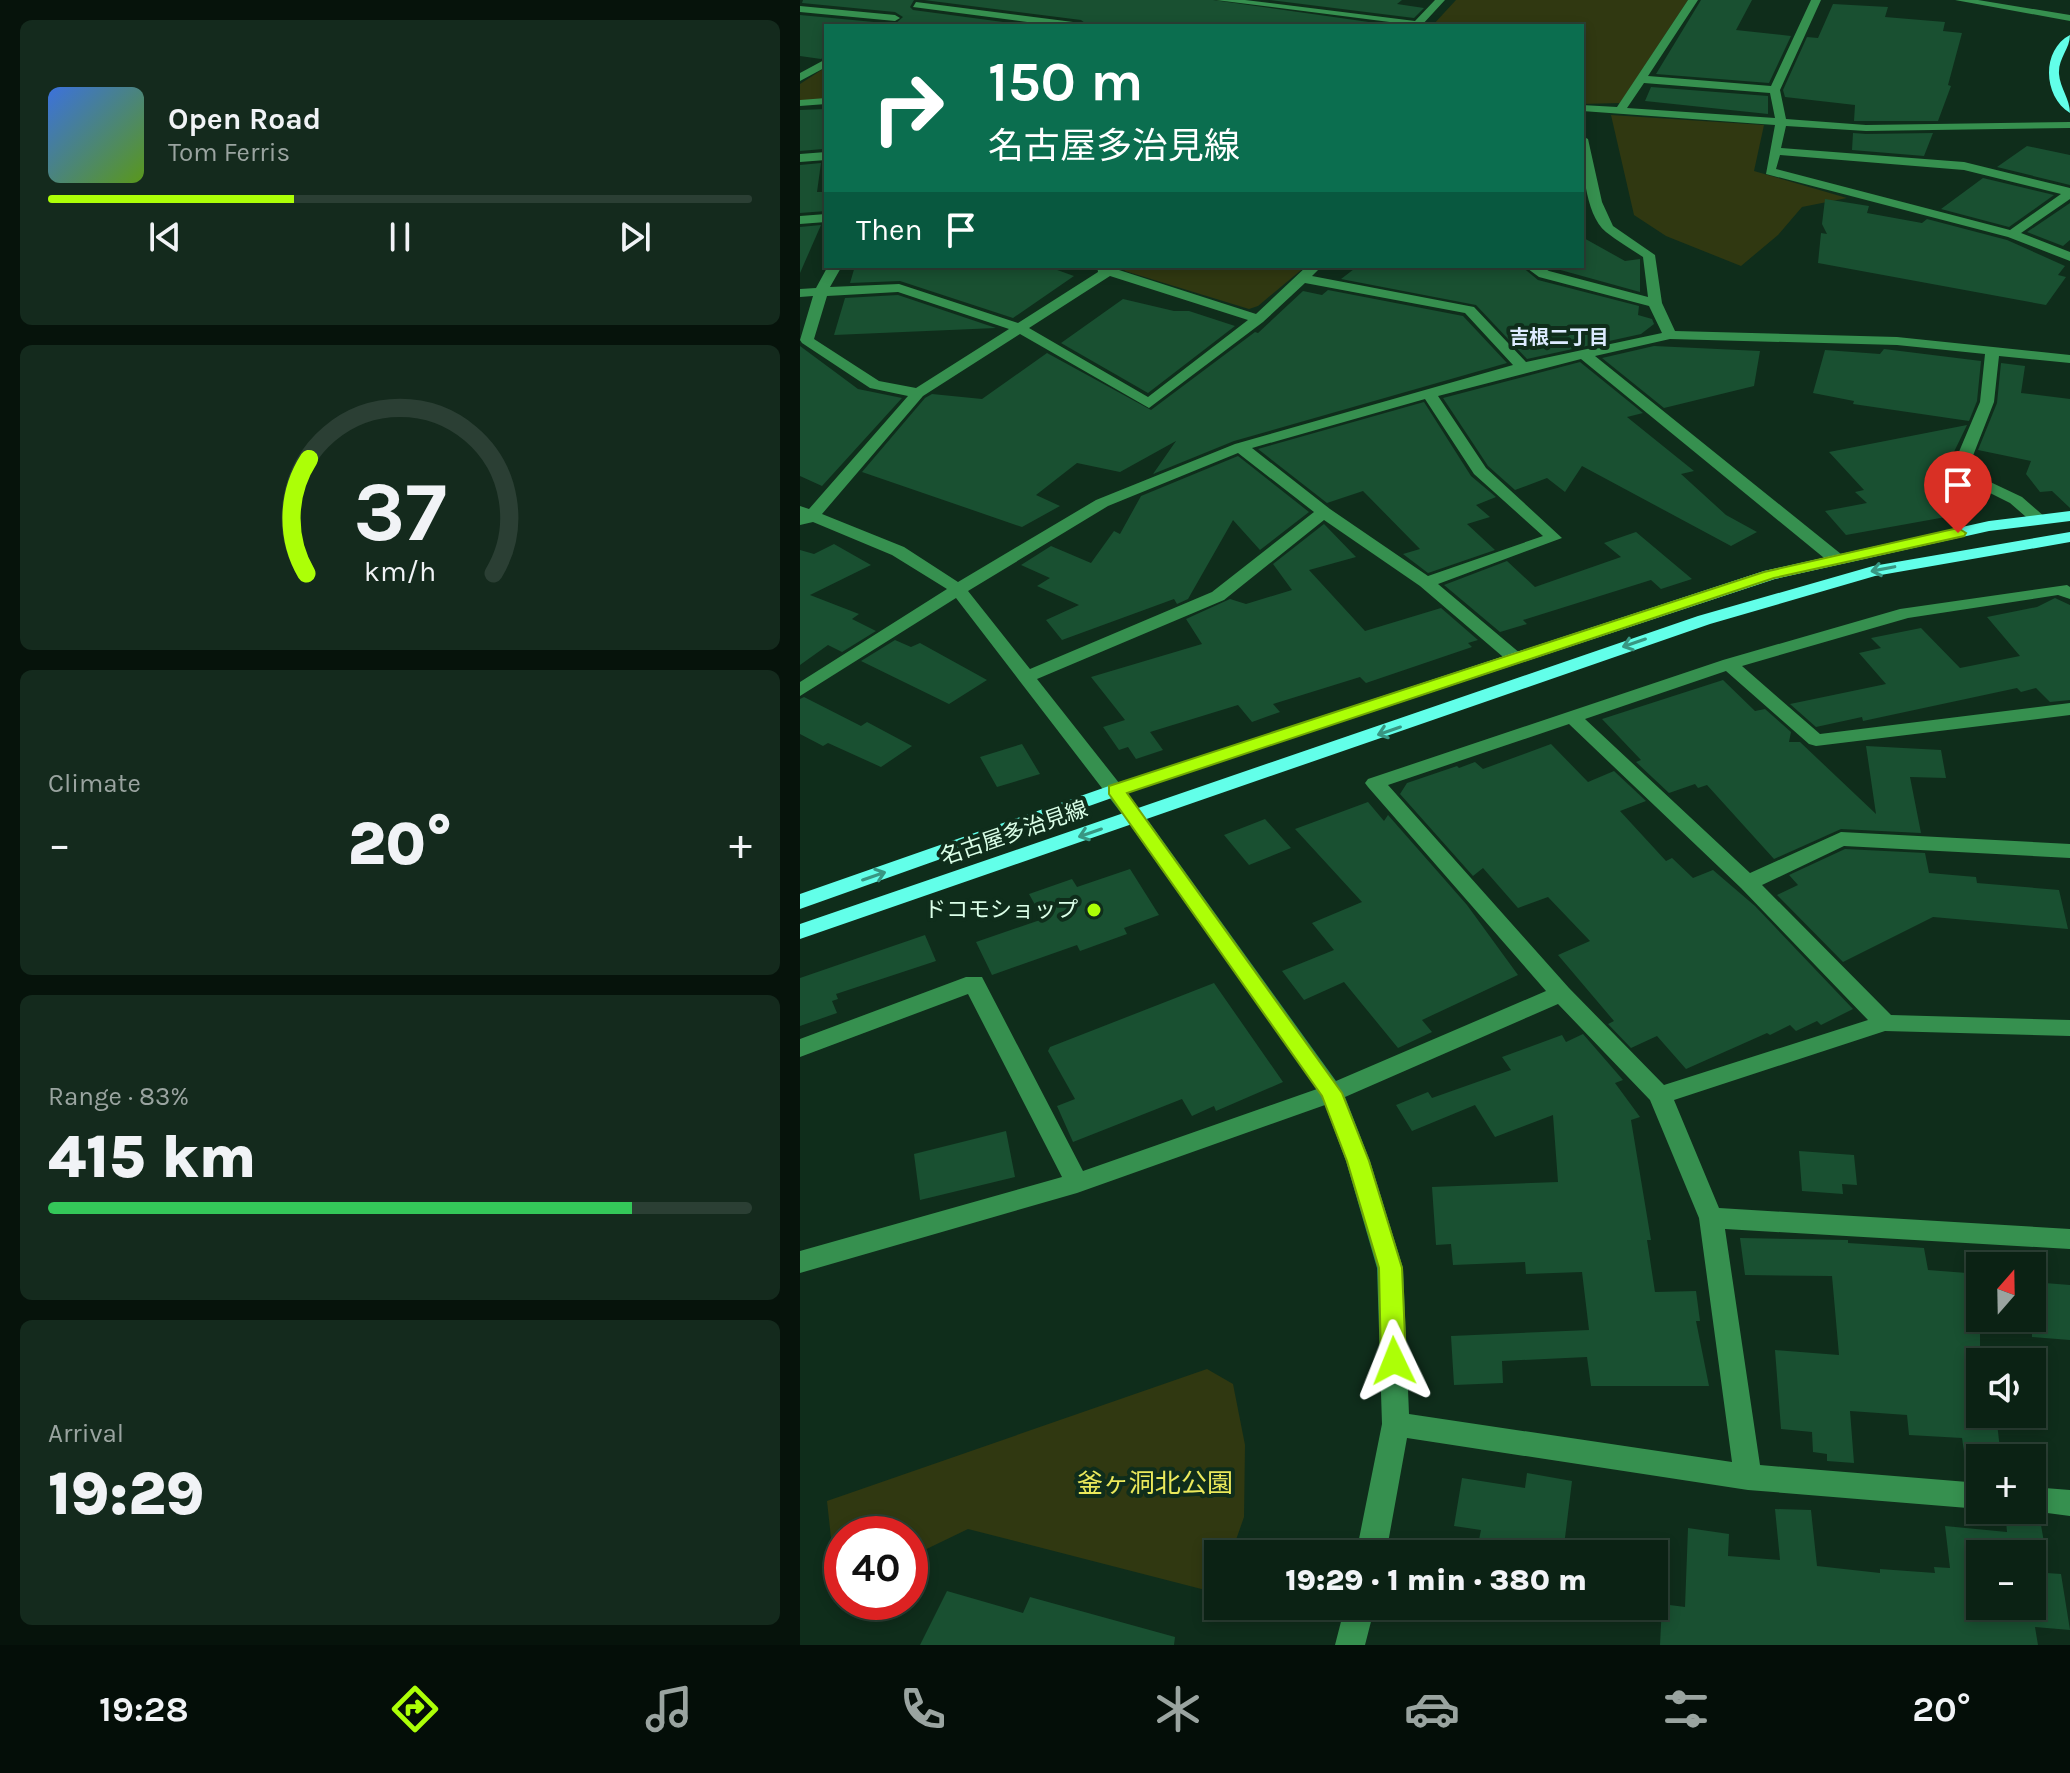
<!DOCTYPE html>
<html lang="en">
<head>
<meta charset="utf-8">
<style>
  body { margin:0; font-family:Karla,"Noto Sans JP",sans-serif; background:#142a1d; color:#f1f3f6; height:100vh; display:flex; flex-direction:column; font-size:30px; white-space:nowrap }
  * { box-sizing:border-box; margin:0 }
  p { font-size:26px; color:#9aa4a0 }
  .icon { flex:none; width:44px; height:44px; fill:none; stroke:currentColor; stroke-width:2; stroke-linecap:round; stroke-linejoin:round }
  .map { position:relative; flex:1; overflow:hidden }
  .panel { display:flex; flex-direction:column; gap:20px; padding:20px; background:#06130b; width:800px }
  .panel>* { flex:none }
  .top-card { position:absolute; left:24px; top:24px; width:760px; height:244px; border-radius:0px; box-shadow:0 4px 12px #0003,0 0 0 2px #2b3f34; background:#0b6e4f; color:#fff; overflow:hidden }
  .needle { width:52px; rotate:20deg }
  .tools { position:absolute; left:1166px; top:1252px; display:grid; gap:16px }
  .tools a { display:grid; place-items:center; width:80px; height:80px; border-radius:0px; background:#0b2214; box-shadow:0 4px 12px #0003,0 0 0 2px #2b3f34; font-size:40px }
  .speed { position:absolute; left:24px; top:1516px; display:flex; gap:16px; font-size:40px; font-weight:700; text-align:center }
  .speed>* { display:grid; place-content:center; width:104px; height:104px; border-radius:50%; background:#0b2214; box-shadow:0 4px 12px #0003,0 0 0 2px #2b3f34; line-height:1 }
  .speed .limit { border:12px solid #d22; background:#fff; color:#111 }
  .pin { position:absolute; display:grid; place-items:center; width:68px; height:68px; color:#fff; margin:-82px -34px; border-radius:50% 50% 50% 0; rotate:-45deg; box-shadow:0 0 8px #0007 }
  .pin .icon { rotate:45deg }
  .me { position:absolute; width:88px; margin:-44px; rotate:358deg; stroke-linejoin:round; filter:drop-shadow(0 0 6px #0008) }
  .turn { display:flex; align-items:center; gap:28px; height:168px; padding:0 32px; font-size:36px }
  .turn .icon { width:104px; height:104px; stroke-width:2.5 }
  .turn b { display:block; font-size:56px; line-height:68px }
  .then { display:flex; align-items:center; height:76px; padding:0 32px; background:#0003; gap:16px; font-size:30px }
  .big { font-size:60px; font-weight:800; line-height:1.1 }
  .panel .card { flex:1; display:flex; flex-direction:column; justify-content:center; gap:12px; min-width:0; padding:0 28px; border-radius:12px; background:#142a1d }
  .panel .dial { align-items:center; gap:0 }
  .dial svg { height:208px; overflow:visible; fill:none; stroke:#2b3f34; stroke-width:7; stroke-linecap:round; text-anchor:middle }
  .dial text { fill:#f1f3f6; stroke:none }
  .song { display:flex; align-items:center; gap:24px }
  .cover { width:96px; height:96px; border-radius:12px; background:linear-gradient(135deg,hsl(220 70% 55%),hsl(90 70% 35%)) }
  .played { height:8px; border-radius:4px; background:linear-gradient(90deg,#acff07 35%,#2b3f34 35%) }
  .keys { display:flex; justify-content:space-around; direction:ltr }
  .heat { display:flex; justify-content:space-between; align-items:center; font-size:44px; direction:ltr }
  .charge { height:12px; border-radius:6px; background:linear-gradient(90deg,#34c759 83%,#2b3f34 0) }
  .trip { position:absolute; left:404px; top:1540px; width:464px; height:80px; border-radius:0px; background:#0b2214; box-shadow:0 4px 12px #0003,0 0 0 2px #2b3f34; font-weight:800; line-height:80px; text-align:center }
  .tabs { display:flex; height:128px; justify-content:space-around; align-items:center; background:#040e08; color:#9aa4a0 }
  .tabs .icon { width:56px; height:56px }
  .tabs .active { color:#acff07 }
  .tabs b { font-size:36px; color:#f1f3f6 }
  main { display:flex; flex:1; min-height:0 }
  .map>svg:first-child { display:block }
  .green { fill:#303811 }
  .building { fill:#195031 }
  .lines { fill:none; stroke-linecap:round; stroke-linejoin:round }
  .minor { fill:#36904f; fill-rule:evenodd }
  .major { fill:#62ffe9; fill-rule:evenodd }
  .oneway { stroke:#389682 }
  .route { fill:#acff07; stroke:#70a605; stroke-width:2 }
  .poi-dot { fill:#acff07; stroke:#0f2d1b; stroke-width:3 }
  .labels { text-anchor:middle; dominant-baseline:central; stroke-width:8; stroke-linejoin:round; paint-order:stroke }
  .far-neighbourhood-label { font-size:20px; font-weight:bold; fill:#ddebff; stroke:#0f2d1b }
  .street-label { font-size:22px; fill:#dbffe8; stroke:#0f2d1b }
  .poi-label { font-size:22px; fill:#dbffe8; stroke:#0f2d1b; text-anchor:end }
  .near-park-label { font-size:26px; fill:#ebe95b; stroke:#0f2d1b }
</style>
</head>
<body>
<main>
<section class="panel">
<div class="card">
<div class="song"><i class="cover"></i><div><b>Open Road</b><p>Tom Ferris</p></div></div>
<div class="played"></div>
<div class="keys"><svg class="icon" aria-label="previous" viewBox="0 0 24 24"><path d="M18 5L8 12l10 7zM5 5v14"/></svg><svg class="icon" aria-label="pause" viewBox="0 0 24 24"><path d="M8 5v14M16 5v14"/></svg><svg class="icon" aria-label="next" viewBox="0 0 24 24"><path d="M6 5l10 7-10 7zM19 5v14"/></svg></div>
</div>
<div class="card dial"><svg viewBox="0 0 100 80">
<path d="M14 69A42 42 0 1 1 86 69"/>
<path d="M14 69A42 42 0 0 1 15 25" stroke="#acff07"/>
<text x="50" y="56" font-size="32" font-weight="700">37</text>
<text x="50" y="72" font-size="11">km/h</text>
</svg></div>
<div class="card"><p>Climate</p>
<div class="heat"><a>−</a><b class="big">20°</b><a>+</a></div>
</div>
<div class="card"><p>Range · 83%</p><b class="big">415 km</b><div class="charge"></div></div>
<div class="card"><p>Arrival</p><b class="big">19:29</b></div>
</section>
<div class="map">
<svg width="1270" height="1645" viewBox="0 0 1270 1645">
  <rect width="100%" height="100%" fill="#0f2d1b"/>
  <!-- green -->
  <path class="green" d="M656 0H888L820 103 782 104V26H632Z
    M26 67V99L0 101V84Z
    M811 115 964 125 954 171 1047 198 1002 207 978 235 941 266 866 236 834 215Z
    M328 266H506L458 306 449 309 325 271 323 268Z
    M407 1369 433 1384 445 1445 444 1517 431 1554H418L417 1593 168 1529 110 1557V1534H42V1590L37 1593 27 1501Z"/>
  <!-- building -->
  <path class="building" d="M3 0H114L110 7 113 10 234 26H26V56L21 59 0 56V15L95 24 103 17 95 12 2 3Z
    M124 0H413L597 26H289L281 20Z
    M469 0H602L597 4 624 8 614 18Z
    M901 0H952L936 30 991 36 969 83 856 74Z
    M1033 4 1088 7 1085 17 1145 22 1143 31 1162 33 1148 85 1151 86 1138 121H1054L1055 105 985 97 983 90 1007 37 1018 38Z
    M851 87 968 96V114L845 101Z
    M26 109 23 149 0 151V110Z
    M1053 133 1066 134 1133 133 1124 156 1052 150Z
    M1227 146 1270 155V185L1197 167Z
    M21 163 17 192H26V211L0 213V165Z
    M1183 178 1254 195 1209 227 1141 209Z
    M1025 199 1069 206 1067 213 1122 223 1127 219 1207 240 1265 266 1258 275 1266 277 1246 305 1018 263 1021 233 1027 234 1022 224Z
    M1270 203V240L1263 246 1227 232Z
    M21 225 0 273V227Z
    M782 237 825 261 840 259V292L746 266H782Z
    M55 266H246L274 276 213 318 100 281 50 283Z
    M558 266H721L738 280 839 306 838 315 852 319 854 324 841 334 727 359 676 305 541 279Z
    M528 290 663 316 707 363 434 441 353 474 376 441 320 472 277 463 236 495 260 506 222 527 62 472 125 398 132 394 182 399 247 353 351 410 455 332 458 333 503 291 522 295Z
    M98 295 196 328 34 335 45 298Z
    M323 299 374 311H389L435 326 348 393 261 343Z
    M0 346 58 389 102 398 22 486 0 476Z
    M854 346 960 351 954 386 864 408 802 358Z
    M1084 349 1181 361 1177 401 1169 421 1053 404 1054 401 1013 393 1025 350 1080 354Z
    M780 362 843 413 827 417 894 471 881 474 926 515 957 532 931 546 782 466 765 492 747 478 715 490 688 466 643 398Z
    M1201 363 1225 366 1221 393 1270 399V508L1252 491 1240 492 1226 474 1231 461 1178 450 1197 403Z
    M624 402 671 476 696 497 676 505 690 517 667 524 695 550 628 573 603 554 620 549 563 491 527 503 458 449Z
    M1167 425 1137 487 1179 511 1046 535 1025 511 1067 503 1055 492 1064 490 1029 452Z
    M438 456 509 512 460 550 433 520 388 599 377 604 374 599 262 640 246 620 279 605 237 586 250 578 221 565 251 546 291 563 314 531 320 534 341 496Z
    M524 524 556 557 509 570 565 631 641 608 678 640 668 643 672 647 566 683 560 677 473 704 480 712 452 722 438 705 350 732 363 750 336 759 328 747 319 750 303 727 325 720 291 677 402 644 386 619 430 599 446 604 492 590 473 564Z
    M836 532 892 579 861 589 851 580 723 620 727 624 700 632 644 585 707 561 735 587 821 557 804 543Z
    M34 544 71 565 10 595 59 614 52 619 76 631 42 652 28 645 0 665V550L14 554Z
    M1255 598 1270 605V700L1250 702 1236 688 1221 692 1217 688 1063 721 1062 717 1016 727 990 704 1086 684 1059 653 1081 648 1071 638 1121 628 1160 668 1220 656 1187 617 1237 607Z
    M95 640 111 647 120 643 187 680 149 704 61 661Z
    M923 680 955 711 965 709 991 732 989 742H1000L1076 814 1066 746 1141 750 1146 778 1110 777 1121 833 1041 829 974 859 907 785 898 788 895 784 869 793 836 762 841 760 802 719Z
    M4 697 61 726 67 722 112 746 81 767 28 743 23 746 0 734V699Z
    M222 744 240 774 197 787 180 757Z
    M751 744 788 782 814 771 846 801 820 811 866 861 872 858 893 878 913 870 955 906 1053 1009 1021 1025 1017 1021 996 1031 990 1025 970 1035 967 1033 886 1069 857 1036 831 1048 808 1024 814 1021 758 955 790 941 748 897 718 908 683 868 673 876 600 794 607 783 657 766 659 768 675 762 683 769Z
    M568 802 584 821 588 815 667 905 718 975 622 1020 632 1032 598 1048 544 982 504 1000 482 971 534 950 512 923 562 902 495 829Z
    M465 819 491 848 449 865 424 835Z
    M1045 849 1125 853 1129 873 1176 877 1177 883 1259 890 1268 929 1133 917 1043 962 977 895 998 885 989 875Z
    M330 869 359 915 324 928 327 934 280 951 277 945 192 975 176 942 243 919 229 894 272 879 277 887Z
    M125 935 136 961 36 994 38 999 32 1001 37 1013 0 1026V978Z
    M414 983 483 1082 416 1111 414 1106 392 1116 382 1099 273 1142 257 1106 275 1099 248 1051 250 1047Z
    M783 1034 823 1080 815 1083 840 1117 831 1120 851 1240H847L855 1292 896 1291 900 1321H896L909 1386H791L787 1357 702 1361 703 1383 654 1385 651 1336 789 1330 782 1272 726 1274 725 1262 653 1265 651 1244 636 1245 632 1187 758 1182 753 1115 695 1137 675 1105 612 1131 596 1105 628 1092 632 1098 711 1070 702 1057 762 1035 766 1042Z
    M206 1131 215 1177 120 1200 114 1154Z
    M999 1151 1054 1155 1057 1185 1042 1184 1043 1194 1002 1191Z
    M940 1238 1048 1240V1243L1124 1248 1128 1270 1180 1274V1414H1196L1201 1458H1165L1162 1438 1109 1435 1107 1415 1050 1411 1054 1463 1027 1461V1454L1013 1452 1012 1432 981 1429 975 1350 1039 1355 1032 1276 945 1275Z
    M1232 1282 1270 1285V1340L1232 1337Z
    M727 1473 772 1481 763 1554H676L681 1530 654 1526 662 1478 725 1488Z
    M975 1509 1011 1510 1017 1566 1080 1573V1569L1135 1573 1134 1567 1150 1568 1145 1526 1207 1532 1206 1521 1241 1525 1246 1554H1180V1606H1232V1572L1261 1574 1270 1630 1235 1627 1238 1645H860L862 1604 885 1607 888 1528 929 1534 928 1556 980 1560Z
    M147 1591 223 1613 230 1597 375 1637 374 1645H120Z"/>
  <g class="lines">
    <!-- minor -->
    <path class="minor" d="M416 0H445L615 21 635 0H645L621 26Z
      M888 0H898L848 76 971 86 1011 0H1021L980 90 986 119 1066 125 1270 122V128L1066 131 986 126 981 148 1164 162 1270 188V199L1221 233 1270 252V261L1208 237 966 174 975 125 782 111V105L817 107ZM844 83 970 93 975 118 827 108ZM980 155 1164 170 1261 194 1210 230 976 169Z
      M1155 0H1178L1270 15V21Z
      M116 2 281 23 286 26H257L113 7Z
      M0 6 95 15 100 18 95 21 0 12Z
      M26 59V67L0 81V73Z
      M26 98V104L0 106V100Z
      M782 136 788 139 802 202 813 226 855 255 862 303 875 331 1097 337 1270 355V363L1199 356 1194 402 1167 471 1222 497 1245 517V523H1233L1210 503 1150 473 1180 402 1185 354 1097 345 870 339 795 356 1041 554V562H1029L781 359 638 396 686 468 762 538 638 584 721 654 724 658 721 662H709L620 586 524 520 424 600 237 679 342 812 536 1081 746 991 568 787 565 783 568 779 923 660 1100 609 1267 585 1270 587V599L1258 595 1108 618 942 666 1020 734 1270 703V715L1016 746 1009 744 926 671 785 719 950 873 1041 832 1270 844V858L1044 846 962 885 1091 1015 1270 1020V1036L1085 1031 874 1100 919 1208 1270 1229V1249L925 1229 960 1465 1180 1483V1509L948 1490 607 1438 586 1554H556L582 1424 577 1268 546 1161 525 1105 277 1193 0 1273V1251L262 1177 168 994 0 1057V1039L166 977H182L283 1171 517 1089 328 822 156 598 0 696V682L147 589 92 555 13 522 0 525V506L9 509 108 396 70 388 2 343 0 340 13 296 0 297V289L16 288 28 266H42L30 287 99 284 218 323 298 272 297 266H323L319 270 456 314 507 266H522L512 276 674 307 726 362 862 333 849 306 739 277 724 266H740L749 271 848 297 843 257C831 249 817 241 806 232 784 214 782 161 782 136ZM310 276 448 320 348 397 229 328ZM505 283 665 313 713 365 435 444 296 500 158 582 104 547 22 514 123 396 220 334 349 408 463 322ZM98 292 209 329 116 388 79 381 14 339 27 296ZM625 399 674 474 743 536 628 576 530 509 452 448ZM438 453 514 512 412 592 230 669 168 591 308 506ZM769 724 941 888 1068 1020 864 1085 769 988 588 785ZM758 1004 850 1100 899 1218 932 1462 609 1414 603 1268 570 1161 545 1097Z
      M26 152V160L0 162V154Z
      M26 214V222L0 224V216Z
      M1232 1487 1270 1490V1516L1224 1510H1232Z
      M545 1606H575L565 1645H535Z"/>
    <!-- major -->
    <path class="major" d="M1270 35C1270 49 1258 58 1259 74 1260 88 1270 99 1270 113 1243 97 1241 50 1270 35Z
      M1270 511V521L1189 531 975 579 323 794 0 909V894L309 786 964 571 1189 521Z
      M1270 532V542L1075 576 910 624 0 939V924L898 616 1073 566Z"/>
  </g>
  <!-- one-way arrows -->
  <defs><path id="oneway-shaft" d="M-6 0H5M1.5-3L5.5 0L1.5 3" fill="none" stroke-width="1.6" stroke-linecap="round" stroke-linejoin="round" transform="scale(2)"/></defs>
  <g class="oneway">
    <use href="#oneway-shaft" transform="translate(1083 569) rotate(169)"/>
    <use href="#oneway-shaft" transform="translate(834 643) rotate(161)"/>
    <use href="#oneway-shaft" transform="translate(589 731) rotate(161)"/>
    <use href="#oneway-shaft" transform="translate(290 833) rotate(161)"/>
    <use href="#oneway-shaft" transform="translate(74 876) rotate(-19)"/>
  </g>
  <!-- route -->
  <path class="route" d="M1158 528 1166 533 1164 536 974 578 327 793 542 1093 569 1161 602 1268 606 1361 602 1369 594 1372 585 1369 581 1361 579 1268 547 1161 522 1096 309 794V786L964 572Z"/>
  <!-- markers -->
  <circle class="poi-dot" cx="294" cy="910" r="8"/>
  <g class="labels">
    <!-- far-neighbourhood labels -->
    <g class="far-neighbourhood-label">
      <text x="759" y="337">吉根二丁目</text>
    </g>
    <!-- street labels -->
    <g class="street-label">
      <text transform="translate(214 833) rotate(-19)">名古屋多治見線</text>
    </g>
    <!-- poi labels -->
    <g class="poi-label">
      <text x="278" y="910">ドコモショップ</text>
    </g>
    <!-- near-park labels -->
    <g class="near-park-label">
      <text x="355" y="1483">釜ヶ洞北公園</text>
    </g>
  </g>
</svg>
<div class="tools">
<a><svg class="needle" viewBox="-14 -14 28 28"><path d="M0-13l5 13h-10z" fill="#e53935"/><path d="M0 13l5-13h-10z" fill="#9aa4a0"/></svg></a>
<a><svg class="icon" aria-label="sound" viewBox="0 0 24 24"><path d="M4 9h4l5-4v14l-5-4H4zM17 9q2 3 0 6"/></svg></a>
<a>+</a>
<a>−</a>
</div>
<div class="speed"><div class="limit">40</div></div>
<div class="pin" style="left:1158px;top:533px;background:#d93025"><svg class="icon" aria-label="arrive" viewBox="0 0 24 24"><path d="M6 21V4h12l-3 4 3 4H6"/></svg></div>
<svg class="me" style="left:594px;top:1361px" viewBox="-20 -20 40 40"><path d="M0-17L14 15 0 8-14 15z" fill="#acff07" stroke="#fff" stroke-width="4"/></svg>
<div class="trip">19:29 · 1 min · 380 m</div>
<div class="top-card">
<div class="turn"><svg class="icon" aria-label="right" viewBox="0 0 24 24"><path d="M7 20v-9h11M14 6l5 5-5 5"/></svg><div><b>150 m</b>名古屋多治見線</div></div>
<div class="then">Then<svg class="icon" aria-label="arrive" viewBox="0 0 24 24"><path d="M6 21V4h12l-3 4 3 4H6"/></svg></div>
</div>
</div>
</main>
<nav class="tabs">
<b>19:28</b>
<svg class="icon active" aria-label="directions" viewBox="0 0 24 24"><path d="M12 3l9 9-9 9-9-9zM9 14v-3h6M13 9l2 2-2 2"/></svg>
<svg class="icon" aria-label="music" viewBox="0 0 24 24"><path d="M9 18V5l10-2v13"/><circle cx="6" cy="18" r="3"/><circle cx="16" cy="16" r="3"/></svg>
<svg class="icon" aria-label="phone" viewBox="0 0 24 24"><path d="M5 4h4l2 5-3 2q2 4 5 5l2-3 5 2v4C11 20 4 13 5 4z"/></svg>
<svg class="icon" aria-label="climate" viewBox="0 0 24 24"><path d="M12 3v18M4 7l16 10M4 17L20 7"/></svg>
<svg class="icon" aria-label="car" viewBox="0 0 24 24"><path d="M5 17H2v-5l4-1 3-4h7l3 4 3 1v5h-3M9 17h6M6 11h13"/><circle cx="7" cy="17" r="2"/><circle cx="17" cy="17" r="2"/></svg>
<svg class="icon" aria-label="filters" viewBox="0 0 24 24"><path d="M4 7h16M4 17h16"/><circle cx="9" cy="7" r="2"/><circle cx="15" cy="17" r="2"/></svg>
<b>20°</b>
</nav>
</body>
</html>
